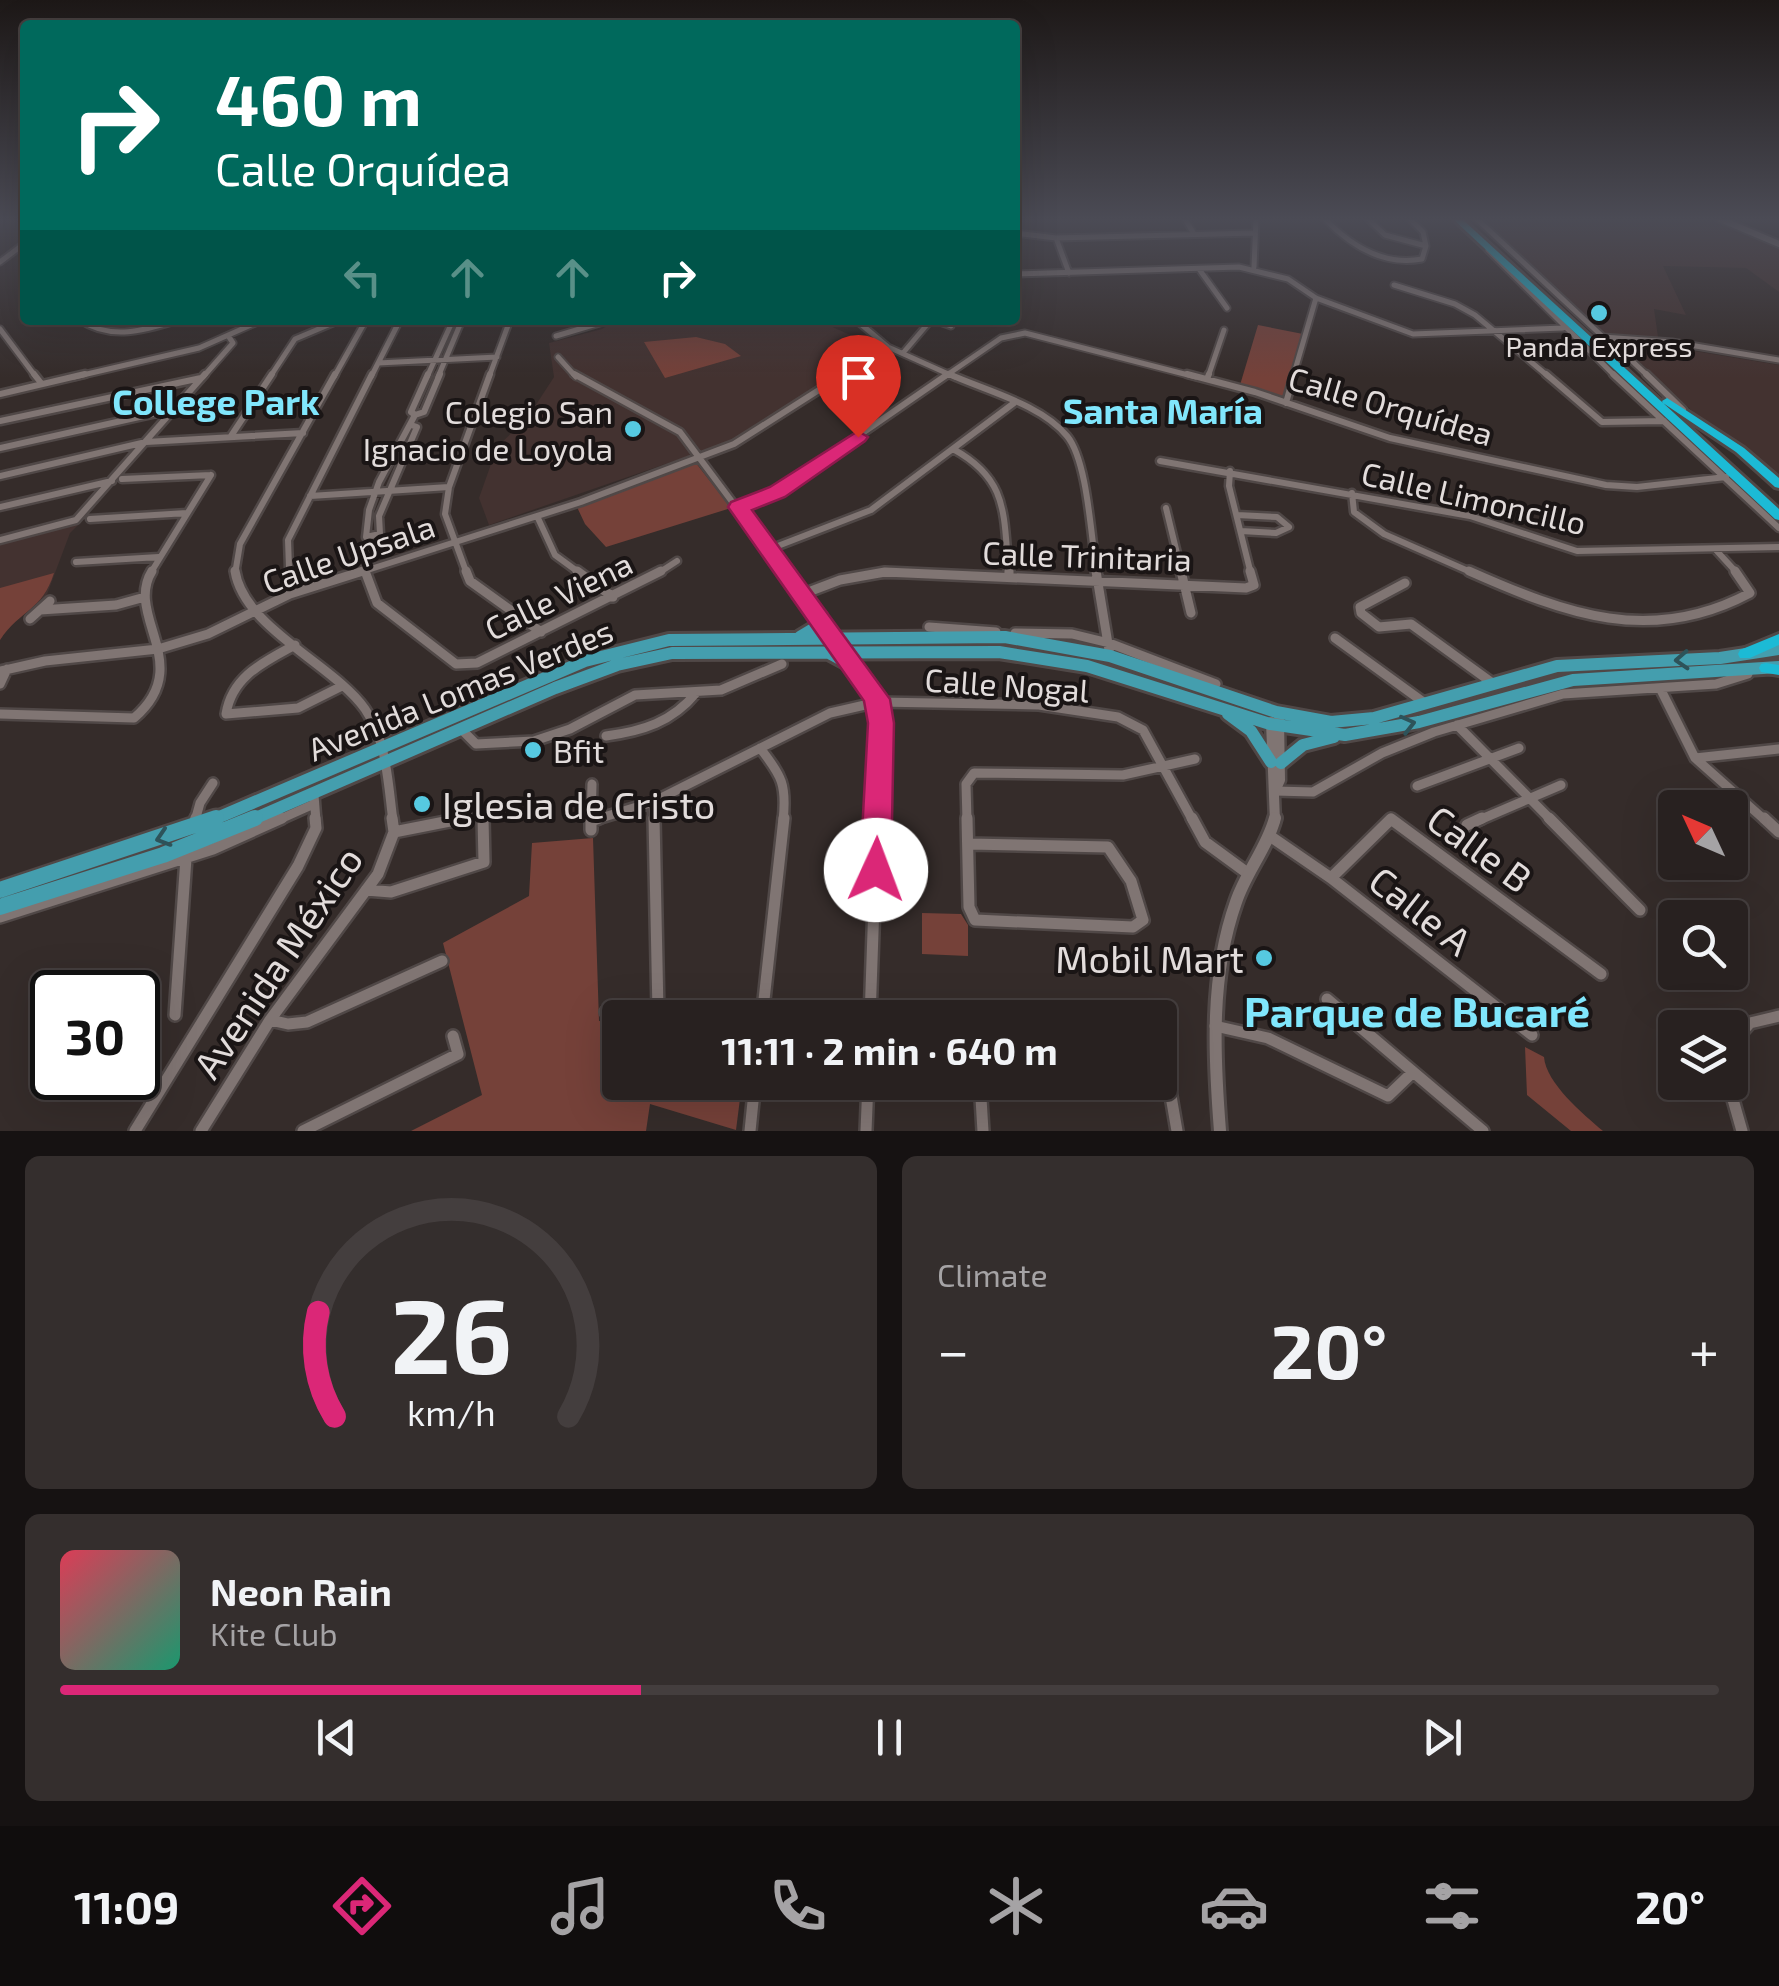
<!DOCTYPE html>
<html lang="en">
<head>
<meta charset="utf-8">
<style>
  body { margin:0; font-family:"Exo 2",sans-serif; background:#342e2d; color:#f1f3f6; height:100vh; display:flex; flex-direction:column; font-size:38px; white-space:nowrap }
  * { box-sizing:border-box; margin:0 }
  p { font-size:32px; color:#a5a3a5 }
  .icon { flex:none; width:55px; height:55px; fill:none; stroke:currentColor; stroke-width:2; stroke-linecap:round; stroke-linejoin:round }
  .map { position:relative; height:1131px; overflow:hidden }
  .drawer { display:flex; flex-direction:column; gap:25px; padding:25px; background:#161212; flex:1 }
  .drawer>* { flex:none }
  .top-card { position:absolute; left:20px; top:20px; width:1000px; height:305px; border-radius:10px; box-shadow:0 10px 40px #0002,0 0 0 2px #443e3e; background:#00695c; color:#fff; overflow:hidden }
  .needle { width:65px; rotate:314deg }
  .buttons { position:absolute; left:1658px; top:790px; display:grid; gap:20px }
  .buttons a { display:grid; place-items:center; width:90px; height:90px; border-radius:10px; background:#282120; box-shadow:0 10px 40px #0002,0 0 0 2px #443e3e; font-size:50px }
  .speed { position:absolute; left:30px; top:970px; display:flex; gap:20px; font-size:50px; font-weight:700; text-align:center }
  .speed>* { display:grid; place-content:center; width:130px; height:130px; border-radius:50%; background:#282120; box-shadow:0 10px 40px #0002,0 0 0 2px #443e3e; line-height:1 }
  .speed .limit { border:5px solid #111; border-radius:15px; background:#fff; color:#111 }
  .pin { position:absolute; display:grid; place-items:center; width:85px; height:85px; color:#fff; margin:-102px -42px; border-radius:50% 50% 50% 0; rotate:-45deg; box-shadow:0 0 10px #0007 }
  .pin .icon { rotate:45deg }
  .me { position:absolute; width:110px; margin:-55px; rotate:2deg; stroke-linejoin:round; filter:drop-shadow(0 0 8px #0008) }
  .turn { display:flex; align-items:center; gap:35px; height:210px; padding:0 30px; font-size:45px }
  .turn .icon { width:130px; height:130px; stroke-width:2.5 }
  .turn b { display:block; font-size:70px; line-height:85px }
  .lanes { display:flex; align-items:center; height:95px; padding:0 30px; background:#0003; justify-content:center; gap:50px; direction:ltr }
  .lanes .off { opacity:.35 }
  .big { font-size:75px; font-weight:700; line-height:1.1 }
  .drawer .widget { flex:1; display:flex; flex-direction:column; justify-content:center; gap:15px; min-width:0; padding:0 35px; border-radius:15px; background:#342e2d }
  .drawer .dial { align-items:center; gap:0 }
  .dial svg { height:260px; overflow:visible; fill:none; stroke:#443e3e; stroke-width:7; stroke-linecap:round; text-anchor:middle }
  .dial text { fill:#f1f3f6; stroke:none }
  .song { display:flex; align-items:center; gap:30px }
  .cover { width:120px; height:120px; border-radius:15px; background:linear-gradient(135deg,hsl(350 70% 55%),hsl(160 70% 35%)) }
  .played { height:10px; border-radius:5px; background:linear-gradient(90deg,#db2777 35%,#443e3e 35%) }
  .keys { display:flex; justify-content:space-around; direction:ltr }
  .heat { display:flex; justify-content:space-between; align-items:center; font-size:55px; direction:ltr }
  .drawer .tiles { flex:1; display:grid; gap:25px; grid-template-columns:1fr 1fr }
  .widget:last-child { grid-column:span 2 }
  .trip { position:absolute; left:602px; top:1000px; width:575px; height:100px; border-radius:10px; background:#282120; box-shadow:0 10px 40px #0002,0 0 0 2px #443e3e; font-weight:700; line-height:100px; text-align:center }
  .menu { display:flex; height:160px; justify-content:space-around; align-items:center; background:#100d0d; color:#a5a3a5 }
  .menu .icon { width:70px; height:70px }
  .menu .active { color:#db2777 }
  .menu b { font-size:45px; color:#f1f3f6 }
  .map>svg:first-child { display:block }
  .built { fill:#433230 }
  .green { fill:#754139 }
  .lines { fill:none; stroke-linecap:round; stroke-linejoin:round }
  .minor-far3-casing { stroke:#504847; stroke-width:9 }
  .minor-far2-casing { stroke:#504847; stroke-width:11 }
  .minor-far1-casing { stroke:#504847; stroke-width:14 }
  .minor-casing { stroke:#504847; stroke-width:16 }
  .tertiary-far2-casing { stroke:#504847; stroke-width:10 }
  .tertiary-far1-casing { stroke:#504847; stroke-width:15 }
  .tertiary-casing { stroke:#504847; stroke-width:18 }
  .primary-far1-casing { stroke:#504847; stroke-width:18 }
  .primary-casing { stroke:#504847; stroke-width:21 }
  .motorway-casing { stroke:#504847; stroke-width:6 }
  .minor-far3 { stroke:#807573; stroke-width:5 }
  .minor-far2 { stroke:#807573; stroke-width:6 }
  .minor-far1 { stroke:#807573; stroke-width:9 }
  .minor { stroke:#807573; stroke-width:11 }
  .tertiary-far2 { stroke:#807573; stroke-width:6 }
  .tertiary-far1 { stroke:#807573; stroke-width:10 }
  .tertiary { stroke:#807573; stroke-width:12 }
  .primary-far1 { stroke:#449eae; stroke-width:12 }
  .primary { stroke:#449eae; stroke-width:16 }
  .motorway { fill:#1cbad5; fill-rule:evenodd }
  .oneway { stroke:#2d535a }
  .route { fill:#db2777; stroke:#8e194d; stroke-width:2.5 }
  .poi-dot { fill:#56c9e1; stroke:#1a1515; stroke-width:4 }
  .labels { text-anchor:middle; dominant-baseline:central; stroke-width:8; stroke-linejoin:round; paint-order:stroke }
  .far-poi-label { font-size:28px; fill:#e2dcdb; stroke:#1a1515 }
  .street-label { font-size:32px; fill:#e2dcdb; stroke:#1a1515 }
  .poi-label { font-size:32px; fill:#e2dcdb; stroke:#1a1515; text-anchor:end }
  .neighbourhood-label { font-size:35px; font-weight:bold; fill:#80e6fc; stroke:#1a1515 }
  .near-poi-label { font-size:38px; fill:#e2dcdb; stroke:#1a1515; text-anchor:start }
  .near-street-label { font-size:38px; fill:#e2dcdb; stroke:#1a1515 }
  .near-neighbourhood-label { font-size:42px; font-weight:bold; fill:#80e6fc; stroke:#1a1515 }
</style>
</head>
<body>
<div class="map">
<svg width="1779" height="1131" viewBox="0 0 1779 1131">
  <rect width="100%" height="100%" fill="#352c2a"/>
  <!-- built -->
  <path class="built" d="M1482 219H1714L1779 247V292L1746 268 1663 266 1686 315 1654 309 1658 337 1611 335 1600 331Z
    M617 320H817L879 348 732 441 489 525 479 498 497 447 528 417 554 377 549 343 602 329Z
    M1640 342 1779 365V480L1738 444 1704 422 1619 343Z
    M79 524 70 533 46 597 11 623 0 640V543Z"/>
  <!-- green -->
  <path class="green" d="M1258 325 1303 334 1284 398 1240 385Z
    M696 337 725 344 741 356 665 378 644 342Z
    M696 463 731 508 606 547 585 524 577 507Z
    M54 573C42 611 21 609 0 640V588Z
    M593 838 599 1021 620 1022V1082L742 1083 736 1130 650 1104 646 1131H411L482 1095 443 943 529 896 532 843Z
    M922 913 961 914 968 925V956L922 954Z
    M1525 1047 1544 1057C1546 1083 1583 1114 1603 1131H1571L1527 1095Z"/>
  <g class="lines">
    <defs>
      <path id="minor-far3" d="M1185 219 1194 234
        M1325 219C1351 246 1384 266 1422 259L1426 246
        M1368 219 1385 235 1426 246
        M1410 219 1423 232 1426 246
        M1477 219 1603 337 1672 342 1779 360
        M1015 233 1056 238 1255 233
        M1056 238 1069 273
        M1488 250 1616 377
        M0 262 25 243
        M1254 267 1256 219
        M1199 269 1227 308
        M1015 274 1239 267 1288 279 1316 298 1413 334 1563 328
        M1394 285 1455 304 1475 315 1549 377
        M80 320C111 341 146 330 179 320
        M856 320 888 347 955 377
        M934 320 951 326
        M0 329 36 377
        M556 336 610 320
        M1610 340 1649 377
        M903 353 931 320
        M558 357 576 377
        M378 363 497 357
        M74 377 199 348 262 320
        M203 377 233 343 229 337
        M270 377 295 339 340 320
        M334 377 366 320
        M371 377 400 320
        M427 377 453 320
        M438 377 462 320
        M489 377 510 320
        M840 377 888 347
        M944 377 1001 338 1025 333 1196 377
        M1208 377 1224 330
        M1293 377 1316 298"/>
      <path id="minor-far2" d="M34 374 41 383
        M574 374 680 432 786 574
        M949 374C986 391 1041 404 1067 436 1088 461 1091 540 1097 574
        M1187 374 1255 392 1390 438 1606 485 1637 487 1726 477
        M1546 374 1602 422 1664 421
        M1613 374 1779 528
        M1646 374 1683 410
        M1207 379 1209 374
        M0 394 85 374
        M1286 403 1294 374
        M415 415 424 412 440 374
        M0 421 201 378
        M411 425 417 427 379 516 380 534 366 537 369 510 379 482 415 415 411 412 428 374
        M231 436 272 374
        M0 448 175 409
        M953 449C1010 480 1003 516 1009 574
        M1160 461 1470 516 1577 551 1779 547
        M1230 471 1229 486 1251 574
        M0 476 146 442 303 433
        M122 479 211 475
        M1352 493 1354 512 1384 534 1475 574
        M310 496 449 487
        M0 507 112 481
        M739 507 777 492 948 374
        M1166 508 1182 574
        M1237 515 1277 517 1289 527 1276 533 1241 531
        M537 516 555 555 581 574
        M90 519 187 513
        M0 540 76 520 205 374
        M770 549 871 510 1014 403
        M1715 549 1738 574
        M76 562 159 557
        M289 568 288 540 372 374
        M150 574 211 475
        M235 574 240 544 335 374
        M355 574 581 502 734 444 844 374
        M467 574 445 514 449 487 490 374
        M657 574 677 561
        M876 574H920"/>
      <path id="minor-far1" d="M235 571C244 628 333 664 365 709 387 741 388 784 393 821
        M365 571 377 603 456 664 477 663 661 571
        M466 571 470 581 541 632
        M577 571 613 597
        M784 571 846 653
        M1009 571V576
        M1096 571 1110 656
        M1181 571 1191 613
        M1469 571C1566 614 1651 646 1750 593L1735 571
        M1405 583 1360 607 1361 613 1379 627 1411 624 1491 682
        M803 594 840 580 885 572 1246 588 1254 585 1250 571
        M40 610 116 605 145 597
        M30 619 50 601
        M929 627 996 632
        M1015 633 1072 634 1109 643 1216 684
        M1335 638 1426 704
        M295 645C264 662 232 676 226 714L298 708 342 686
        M854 665 877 699 881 723 877 821
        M0 671 45 661 158 649 208 634 290 594 363 571
        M0 684 7 669
        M1660 688 1695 758 1766 821
        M0 714 134 718C196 665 124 616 152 571
        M1457 725 1552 821
        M463 731 476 744 534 741 570 729 635 695 721 690 782 664
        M606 736C643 731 672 722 696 693
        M760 748C782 776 787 785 783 821
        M1695 758 1779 749
        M1417 786 1519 748
        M1275 791 1313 792 1382 753 1434 732 1563 694 1716 684 1748 674
        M314 795 316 821
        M653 802 654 821
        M195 821 200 803 213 783
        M276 821 314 804
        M452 821 483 815V821
        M591 821 653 802 830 713 878 702 1039 705 1118 717 1143 730 1193 821
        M591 821 592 784
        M967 821 966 784 974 773 1123 775 1195 759
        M1389 821H1394
        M1477 821 1561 785"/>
      <path id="minor" d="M654 818 658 1012
        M967 818 969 907 975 920 1133 927 1143 920 1131 881 1108 847 969 844
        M1192 818 1205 842 1246 872
        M1549 818 1640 910
        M1764 818 1779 832
        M591 821 599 818
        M194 824 196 818
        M1467 825 1482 818
        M591 830V818
        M394 832 465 818
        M1270 836 1331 878 1532 1035
        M1331 878 1391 819 1601 974
        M366 890 391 892 484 862 483 818
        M0 917 213 849 282 818
        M1327 999 1483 1131
        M606 1012 870 1017
        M175 1015 186 858
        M762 1018 784 818
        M870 1018 877 818
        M270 1020 288 1024 307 1022 442 961
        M1215 1026 1268 1038 1388 1096 1413 1072
        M1160 1032 1177 1131
        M1730 1045 1750 1023 1779 1016
        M980 1082 983 1131
        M1728 1082 1742 1131
        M135 1131 298 866 316 828 315 818
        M201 1131 270 1020 378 874 394 832 392 818
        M303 1131 458 1054 453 1036
        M750 1131 755 1082
        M866 1131 868 1082"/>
      <path id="tertiary-far2" d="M1720 219 1779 244"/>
      <path id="tertiary-far1" d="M1271 722 1275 821
        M1275 791 1280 780 1279 720"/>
      <path id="tertiary" d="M1220 1131C1214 1055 1210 975 1236 902 1246 872 1267 848 1275 818"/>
      <path id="primary-far1" d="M800 637 815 628 820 616
        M829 653 855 667
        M1228 714 1251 731 1271 762
        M1281 763 1303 745 1334 737
        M210 821 585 661 669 640 1005 637 1110 656 1276 712 1331 722 1374 718 1557 666 1720 658 1779 649
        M249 821 555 688 617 665 672 653 999 652 1087 666 1270 724 1345 735 1419 722 1573 680 1779 667"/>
      <path id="primary" d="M0 890 216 818
        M0 907 163 855 255 818"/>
      <path id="motorway" d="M1453 219H1462L1779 509V520L1775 519Z
        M1667 398 1744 448 1779 478V488L1775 487 1736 452 1663 403 1662 401Z
        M1779 634V645L1750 658H1740L1738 654 1740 650Z
        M1766 663 1779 665V675L1761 672 1759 668 1761 664Z"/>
    </defs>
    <!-- minor-far3 casing -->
    <use href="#minor-far3" class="minor-far3-casing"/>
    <!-- minor-far2 casing -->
    <use href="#minor-far2" class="minor-far2-casing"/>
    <!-- minor-far1 casing -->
    <use href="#minor-far1" class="minor-far1-casing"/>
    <!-- minor casing -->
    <use href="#minor" class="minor-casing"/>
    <!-- tertiary-far2 casing -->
    <use href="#tertiary-far2" class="tertiary-far2-casing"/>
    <!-- tertiary-far1 casing -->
    <use href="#tertiary-far1" class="tertiary-far1-casing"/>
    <!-- tertiary casing -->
    <use href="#tertiary" class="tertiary-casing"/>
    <!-- primary-far1 casing -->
    <use href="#primary-far1" class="primary-far1-casing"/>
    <!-- primary casing -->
    <use href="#primary" class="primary-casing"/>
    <!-- motorway casing -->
    <use href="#motorway" class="motorway-casing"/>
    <!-- minor-far3 -->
    <use href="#minor-far3" class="minor-far3"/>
    <!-- minor-far2 -->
    <use href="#minor-far2" class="minor-far2"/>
    <!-- minor-far1 -->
    <use href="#minor-far1" class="minor-far1"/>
    <!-- minor -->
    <use href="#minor" class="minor"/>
    <!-- tertiary-far2 -->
    <use href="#tertiary-far2" class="tertiary-far2"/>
    <!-- tertiary-far1 -->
    <use href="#tertiary-far1" class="tertiary-far1"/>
    <!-- tertiary -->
    <use href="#tertiary" class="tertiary"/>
    <!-- primary-far1 -->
    <use href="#primary-far1" class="primary-far1"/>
    <!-- primary -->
    <use href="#primary" class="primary"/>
    <!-- motorway -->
    <use href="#motorway" class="motorway"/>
  </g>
  <!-- one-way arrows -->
  <defs><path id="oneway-chevron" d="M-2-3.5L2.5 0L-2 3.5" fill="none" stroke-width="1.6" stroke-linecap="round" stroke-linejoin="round" transform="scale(2.5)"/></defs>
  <g class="oneway">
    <use href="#oneway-chevron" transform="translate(1682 660) rotate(177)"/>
    <use href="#oneway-chevron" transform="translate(1408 724) rotate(-14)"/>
    <use href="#oneway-chevron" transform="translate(163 838) rotate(162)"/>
  </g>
  <!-- sky -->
  <linearGradient id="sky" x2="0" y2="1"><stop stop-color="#1d1817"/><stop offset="0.58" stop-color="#4b4b55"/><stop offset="1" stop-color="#4b4b55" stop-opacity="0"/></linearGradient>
  <rect width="1779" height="378" fill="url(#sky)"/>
  <!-- route -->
  <path class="route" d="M858 431 868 437 865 441 785 497 752 510 890 699 894 723 891 870 886 880 876 884 865 880 860 870 868 723 864 701 728 507 731 502 770 487Z"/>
  <!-- markers -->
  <g class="poi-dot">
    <circle cx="1599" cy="313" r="10"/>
    <circle cx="633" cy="429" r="10"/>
    <circle cx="533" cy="750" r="10"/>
    <circle cx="422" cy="804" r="10"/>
    <circle cx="1264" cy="958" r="10"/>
  </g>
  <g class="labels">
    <!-- far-poi labels -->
    <g class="far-poi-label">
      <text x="1599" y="346">Panda Express</text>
    </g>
    <!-- street labels -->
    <g class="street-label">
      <text transform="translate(1391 405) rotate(16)">Calle Orquídea</text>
      <text transform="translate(1474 497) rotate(13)">Calle Limoncillo</text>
      <text transform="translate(348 553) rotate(-19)">Calle Upsala</text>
      <text transform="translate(1087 555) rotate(2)">Calle Trinitaria</text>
      <text transform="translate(558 595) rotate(-26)">Calle Viena</text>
      <text transform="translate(1007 684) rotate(4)">Calle Nogal</text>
      <text transform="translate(460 689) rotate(-22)">Avenida Lomas Verdes</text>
    </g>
    <!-- poi labels -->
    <g class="poi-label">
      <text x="613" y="411">Colegio San<tspan x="613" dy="37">Ignacio de Loyola</tspan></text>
      <text x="553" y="750" text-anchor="start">Bfit</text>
    </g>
    <!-- neighbourhood labels -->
    <g class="neighbourhood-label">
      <text x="216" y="401">College Park</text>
      <text x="1163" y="410">Santa María</text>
    </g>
    <!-- near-poi labels -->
    <g class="near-poi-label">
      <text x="442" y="804">Iglesia de Cristo</text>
      <text x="1244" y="958" text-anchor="end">Mobil Mart</text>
    </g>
    <!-- near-street labels -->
    <g class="near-street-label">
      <text transform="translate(1480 848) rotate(36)">Calle B</text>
      <text transform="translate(1421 910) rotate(38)">Calle A</text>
      <text transform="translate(277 962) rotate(-56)">Avenida México</text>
    </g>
    <!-- near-neighbourhood labels -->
    <g class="near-neighbourhood-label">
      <text x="1417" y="1010">Parque de Bucaré</text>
    </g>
  </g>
</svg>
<div class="buttons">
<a><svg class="needle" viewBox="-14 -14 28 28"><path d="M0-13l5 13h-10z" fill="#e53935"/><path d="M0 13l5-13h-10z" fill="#a5a3a5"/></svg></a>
<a><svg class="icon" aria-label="search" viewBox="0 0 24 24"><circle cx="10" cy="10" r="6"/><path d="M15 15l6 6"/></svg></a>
<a><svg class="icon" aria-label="layers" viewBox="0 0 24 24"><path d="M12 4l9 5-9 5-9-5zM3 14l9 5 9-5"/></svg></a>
</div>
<div class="speed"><div class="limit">30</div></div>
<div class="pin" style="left:858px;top:437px;background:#d93025"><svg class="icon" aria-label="arrive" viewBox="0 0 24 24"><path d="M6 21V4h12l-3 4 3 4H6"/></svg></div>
<svg class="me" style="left:876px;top:870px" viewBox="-20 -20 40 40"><circle r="19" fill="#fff"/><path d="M0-13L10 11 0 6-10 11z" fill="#db2777"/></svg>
<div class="trip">11:11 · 2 min · 640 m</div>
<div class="top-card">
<div class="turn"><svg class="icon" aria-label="right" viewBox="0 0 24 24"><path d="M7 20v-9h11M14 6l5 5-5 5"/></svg><div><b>460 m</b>Calle Orquídea</div></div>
<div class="lanes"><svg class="icon off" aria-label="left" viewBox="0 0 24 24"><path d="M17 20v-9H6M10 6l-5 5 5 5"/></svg><svg class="icon off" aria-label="ahead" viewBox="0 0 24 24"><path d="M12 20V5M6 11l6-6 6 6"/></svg><svg class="icon off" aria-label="ahead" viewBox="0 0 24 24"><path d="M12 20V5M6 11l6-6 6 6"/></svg><svg class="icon" aria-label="right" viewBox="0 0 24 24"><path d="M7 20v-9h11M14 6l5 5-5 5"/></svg></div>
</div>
</div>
<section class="drawer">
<div class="tiles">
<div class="widget dial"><svg viewBox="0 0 100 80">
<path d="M14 69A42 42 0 1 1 86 69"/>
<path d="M14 69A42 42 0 0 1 9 37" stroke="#db2777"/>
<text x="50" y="56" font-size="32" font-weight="700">26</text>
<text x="50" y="72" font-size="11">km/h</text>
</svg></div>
<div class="widget"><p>Climate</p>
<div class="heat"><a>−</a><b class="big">20°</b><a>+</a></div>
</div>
<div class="widget">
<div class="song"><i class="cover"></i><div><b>Neon Rain</b><p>Kite Club</p></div></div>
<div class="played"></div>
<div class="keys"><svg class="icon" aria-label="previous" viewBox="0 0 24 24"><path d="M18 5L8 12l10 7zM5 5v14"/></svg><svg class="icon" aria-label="pause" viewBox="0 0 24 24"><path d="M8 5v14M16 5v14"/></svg><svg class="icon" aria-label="next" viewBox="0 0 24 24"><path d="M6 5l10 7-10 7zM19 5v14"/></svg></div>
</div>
</div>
</section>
<nav class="menu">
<b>11:09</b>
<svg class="icon active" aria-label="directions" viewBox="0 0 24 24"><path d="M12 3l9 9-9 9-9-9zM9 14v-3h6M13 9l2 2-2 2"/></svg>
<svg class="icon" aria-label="music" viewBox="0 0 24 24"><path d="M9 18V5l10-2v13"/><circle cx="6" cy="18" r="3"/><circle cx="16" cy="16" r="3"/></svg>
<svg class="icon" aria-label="phone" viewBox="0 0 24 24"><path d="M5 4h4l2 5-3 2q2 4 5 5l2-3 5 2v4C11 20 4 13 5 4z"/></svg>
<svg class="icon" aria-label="climate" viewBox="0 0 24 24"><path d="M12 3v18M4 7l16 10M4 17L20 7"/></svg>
<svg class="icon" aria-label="car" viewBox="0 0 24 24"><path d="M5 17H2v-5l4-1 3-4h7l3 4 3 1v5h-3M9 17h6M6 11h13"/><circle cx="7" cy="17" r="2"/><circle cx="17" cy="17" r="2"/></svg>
<svg class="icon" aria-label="filters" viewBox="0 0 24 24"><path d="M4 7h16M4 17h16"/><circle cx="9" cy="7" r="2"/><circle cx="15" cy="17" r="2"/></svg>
<b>20°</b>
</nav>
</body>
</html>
